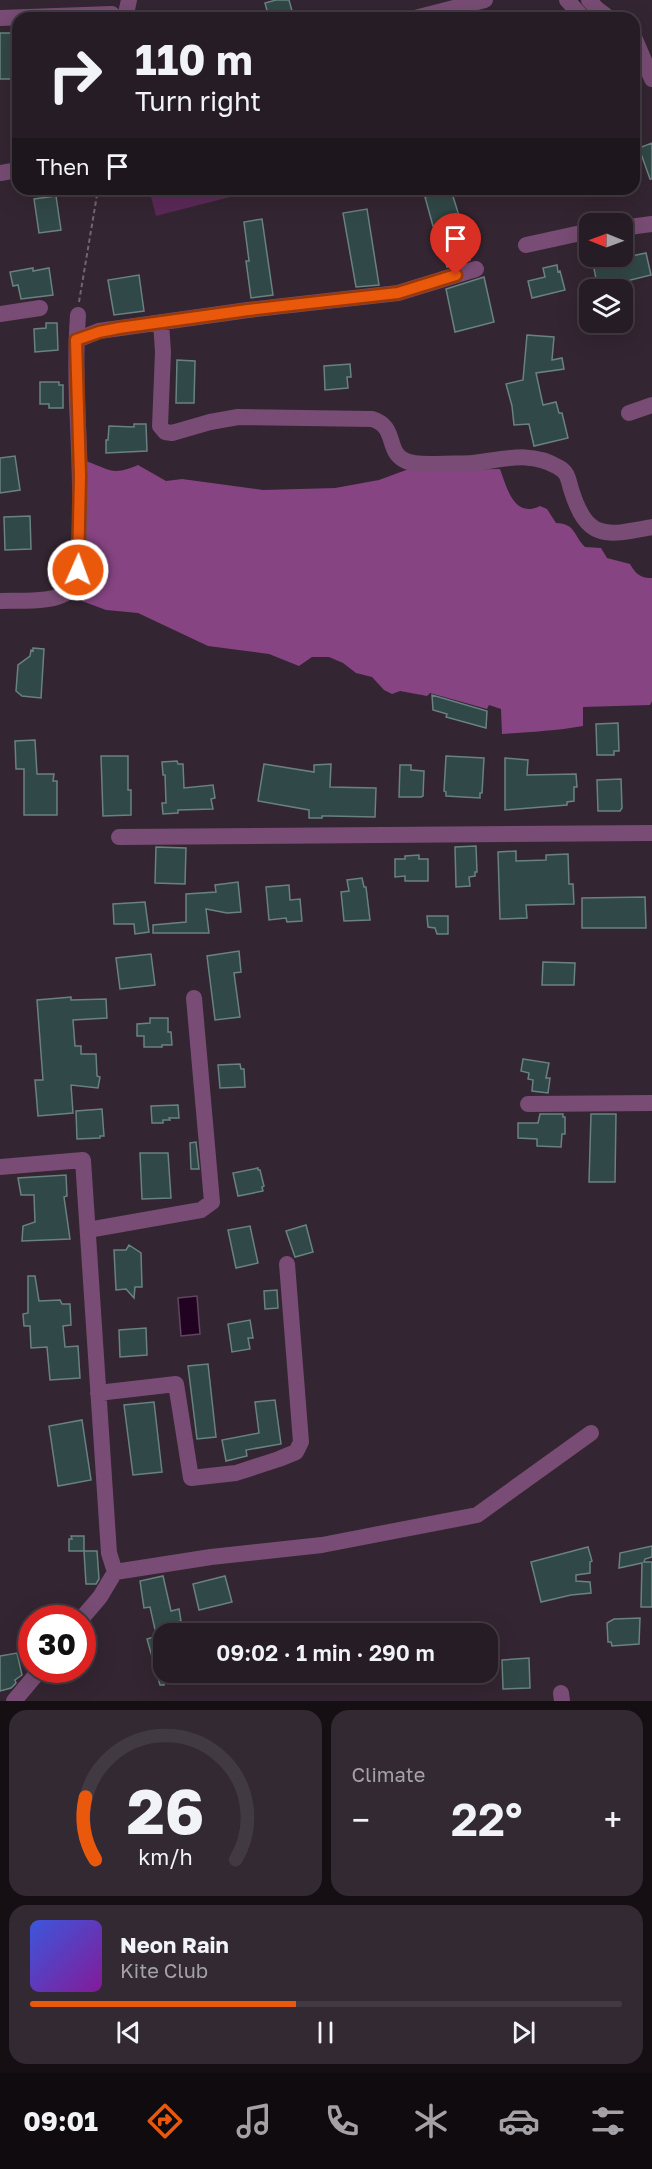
<!DOCTYPE html>
<html lang="en">
<head>
<meta charset="utf-8">
<style>
  body { margin:0; font-family:"Golos Text",sans-serif; background:#322932; color:#f1f3f6; height:100vh; display:flex; flex-direction:column; font-size:22px; white-space:nowrap }
  * { box-sizing:border-box; margin:0 }
  p { font-size:20px; color:#a4a1a7 }
  .icon { flex:none; width:33px; height:33px; fill:none; stroke:currentColor; stroke-width:2; stroke-linecap:round; stroke-linejoin:round }
  .map { position:relative; height:1701px; overflow:hidden }
  .side { display:flex; flex-direction:column; gap:9px; padding:9px; background:#150f14; flex:1 }
  .side>* { flex:none }
  .guide { position:absolute; left:12px; top:12px; width:628px; height:183px; border-radius:18px; box-shadow:0 6px 24px #0002,0 0 0 2px #423a42; background:#261c25; color:#f1f3f6; overflow:hidden }
  .needle { width:39px; rotate:271deg }
  .buttons { position:absolute; left:579px; top:213px; display:grid; gap:12px }
  .buttons a { display:grid; place-items:center; width:54px; height:54px; border-radius:12px; background:#261c25; box-shadow:0 6px 24px #0002,0 0 0 2px #423a42; font-size:30px }
  .speed { position:absolute; left:18px; top:1605px; display:flex; gap:12px; font-size:30px; font-weight:700; text-align:center }
  .speed>* { display:grid; place-content:center; width:78px; height:78px; border-radius:50%; background:#261c25; box-shadow:0 6px 24px #0002,0 0 0 2px #423a42; line-height:1 }
  .speed .limit { border:9px solid #d22; background:#fff; color:#111 }
  .pin { position:absolute; display:grid; place-items:center; width:51px; height:51px; color:#fff; margin:-62px -26px; border-radius:50% 50% 50% 0; rotate:-45deg; box-shadow:0 0 6px #0007 }
  .pin .icon { rotate:45deg }
  .me { position:absolute; width:66px; margin:-33px; rotate:2deg; stroke-linejoin:round; filter:drop-shadow(0 0 4px #0008) }
  .turn { display:flex; align-items:center; gap:21px; height:126px; padding:0 24px; font-size:27px }
  .turn .icon { width:78px; height:78px; stroke-width:2.5 }
  .turn b { display:block; font-size:42px; line-height:51px }
  .then { display:flex; align-items:center; height:57px; padding:0 24px; background:#0003; gap:12px; font-size:22px }
  .big { font-size:45px; font-weight:600; line-height:1.1 }
  .side .card { flex:1; display:flex; flex-direction:column; justify-content:center; gap:9px; min-width:0; padding:0 21px; border-radius:18px; background:#322932 }
  .side .dial { align-items:center; gap:0 }
  .dial svg { height:156px; overflow:visible; fill:none; stroke:#423a42; stroke-width:7; stroke-linecap:round; text-anchor:middle }
  .dial text { fill:#f1f3f6; stroke:none }
  .song { display:flex; align-items:center; gap:18px }
  .cover { width:72px; height:72px; border-radius:9px; background:linear-gradient(135deg,hsl(230 70% 55%),hsl(290 70% 35%)) }
  .played { height:6px; border-radius:3px; background:linear-gradient(90deg,#ea580c 45%,#423a42 45%) }
  .keys { display:flex; justify-content:space-around; direction:ltr }
  .heat { display:flex; justify-content:space-between; align-items:center; font-size:33px; direction:ltr }
  .side .tiles { flex:1; display:grid; gap:9px; grid-template-columns:1fr 1fr }
  .card:last-child { grid-column:span 2 }
  .trip { position:absolute; left:153px; top:1623px; width:345px; height:60px; border-radius:18px; background:#261c25; box-shadow:0 6px 24px #0002,0 0 0 2px #423a42; font-weight:600; line-height:60px; text-align:center }
  .menu { display:flex; height:96px; justify-content:space-around; align-items:center; background:#0f0b0f; color:#a4a1a7 }
  .menu .icon { width:42px; height:42px }
  .menu .selected { color:#ea580c }
  .menu b { font-size:27px; color:#f1f3f6 }
  .map>svg:first-child { display:block }
  .green { fill:#5b2958 }
  .forest { fill:#864482 }
  .water { fill:#220221; stroke:#60465e; stroke-width:1.5 }
  .building { fill:#304847; stroke:#698281; stroke-width:1.5 }
  .lines { fill:none; stroke-linecap:round; stroke-linejoin:round }
  .path { stroke:#726570; stroke-width:2; stroke-dasharray:4.5 3; stroke-linecap:butt }
  .minor { stroke:#784c74; stroke-width:16 }
  .route-casing { stroke:#983908; stroke-width:15 }
  .route { stroke:#ea580c; stroke-width:10 }
</style>
</head>
<body>
<div class="map">
<svg width="652" height="1701" viewBox="0 0 652 1701">
  <rect width="100%" height="100%" fill="#332531"/>
  <!-- green -->
  <path class="green" d="M149 189H236L238 195 156 216Z"/>
  <!-- forest -->
  <path class="forest" d="M86 461C111 470 112 476 138 465L166 481 182 479 263 490 335 488 379 480 406 470 500 469C507 488 514 519 540 506L547 509 556 523C576 524 573 535 585 547L601 548 607 558 630 564C635 573 641 579 652 578V701L650 705 583 707V726C555 731 529 732 502 734L501 709 489 705 487 709 430 693 427 696 400 691 392 694 384 690 372 677 356 673 343 663 329 657H312L299 666 269 654 208 646 138 613 106 610 82 601Z"/>
  <!-- water -->
  <path class="water" d="M197 1296 200 1334 181 1336 178 1298Z"/>
  <!-- building -->
  <path class="building" d="M276 0H289L294 18H269L265 3Z
    M0 33H11V79H0Z
    M652 143V179H650L639 148Z
    M451 190 460 219 433 226 425 197Z
    M56 196 61 230 39 233 34 199Z
    M367 209 379 285 356 287 343 213Z
    M262 219 273 295 251 298 246 261H249L244 222Z
    M465 242 470 260 447 267 442 249Z
    M646 253 651 275 598 288 593 264Z
    M557 265 558 272 560 271 565 290 532 298 528 281 545 277 543 268Z
    M33 268V271L49 268 53 295 21 299 18 285 13 286 10 272Z
    M139 275 144 311 114 315 108 280Z
    M484 277 494 322 455 332 446 289Z
    M46 323H57L58 350 35 352 34 329 46 328Z
    M527 335 554 337 552 360 562 358 564 369 536 373 543 405 556 402 559 413H562L568 438 534 446 529 424 514 425 512 406 506 384 523 380Z
    M177 360 195 361 194 403H176Z
    M350 364 351 377H347L348 388 325 390 324 366Z
    M40 382H59V385H63V408H49V404H40Z
    M134 424H146L147 451 106 453V440H108L109 426 134 427Z
    M15 456 20 490 0 493V458Z
    M30 516 31 549 5 550 4 517Z
    M33 648 44 649 41 698 22 696 16 691 18 665 30 656 31 650 33 651Z
    M432 695 487 711 486 728 446 717 447 714 433 710Z
    M618 723 619 751H614V755H597L596 724Z
    M35 740 37 774H54L53 781H57V815H24V769H16L15 741Z
    M101 756H128V790H131V815L103 816Z
    M446 756 484 758 482 793H480V798L446 796V792L444 791Z
    M505 758 528 760 527 775 576 774 577 787H574V801L567 802V805L505 810Z
    M177 761 178 764H183L184 788 213 785 215 798 211 799 213 809 178 810V813L163 814 162 803H166L165 775H163L162 762Z
    M264 764 314 772V765L331 764 330 787 376 788 375 817 329 816H322V818H309V810L258 801Z
    M400 765H411V770L424 771 423 796 421 797H399Z
    M621 779 622 808 620 811H598L597 780Z
    M476 846 477 872H475V876L469 877 470 886 456 887 455 847Z
    M156 847 186 848 185 884 155 883Z
    M516 851V861L546 860V855L568 854 569 884H573L574 904 526 905 527 918 500 919 498 852Z
    M419 855V859H428V881H405V876L395 877V859H405V856Z
    M362 878 364 887H366L370 920 344 921 341 892 349 891 347 880Z
    M238 882 241 912 227 913 206 909 209 933H153V925L186 922V894L216 892 215 885Z
    M289 885 290 900 300 899 302 921 287 922 286 918 269 920 266 887Z
    M645 897 646 928H582V898Z
    M145 902 149 932 135 934 134 924H114L113 904Z
    M427 916H448V934H437L435 928 428 927Z
    M239 951 241 972 234 973 240 1017 215 1020 207 956Z
    M151 954 155 985 120 989 116 958Z
    M543 962 575 963 574 985H542Z
    M71 997V1000L106 999 107 1018 73 1020 75 1046H81V1054H96L97 1076 100 1077 98 1088 71 1085 73 1113 38 1116 35 1080H43L37 1000Z
    M150 1018H168V1032H171L172 1045H162V1047H144V1036H137V1024L150 1023Z
    M523 1059 549 1063 546 1078H550L548 1093 532 1091 533 1080 528 1079 529 1073 521 1071Z
    M240 1064 241 1069H244L245 1087 220 1088 218 1065Z
    M178 1105 179 1118H169L170 1120H163V1123H152L151 1106Z
    M102 1109 104 1136H100V1138L77 1139 76 1111Z
    M540 1114H563V1117H565V1134H562L561 1147 537 1146V1139L518 1138V1123H538Z
    M591 1114H616L615 1182H589Z
    M196 1142 199 1169H191L190 1143Z
    M140 1153H168L171 1198 142 1199Z
    M258 1168V1170H260L264 1186 262 1187 263 1191 238 1196 233 1173Z
    M66 1175 67 1196 64 1197 70 1239 22 1241 23 1226 35 1222 34 1195H21L18 1178Z
    M306 1225 313 1252 295 1257 286 1231Z
    M250 1226 258 1263 236 1268 228 1230Z
    M129 1245 141 1253 142 1287H135L134 1298 126 1289 116 1290 114 1250H126Z
    M28 1276H35L39 1301 60 1300 62 1304H70L71 1325 63 1326 65 1347 78 1346 80 1378 50 1380 47 1347 31 1348 30 1326H24L23 1314 28 1313Z
    M277 1290 278 1308 265 1309 264 1291Z
    M250 1320 253 1338H248L250 1349 232 1352 228 1324Z
    M146 1328 147 1355 120 1357 119 1330Z
    M208 1364 216 1437 197 1439 188 1366Z
    M275 1400 281 1444 246 1450 247 1456 226 1461 222 1440 259 1433 255 1402Z
    M154 1402 162 1472 133 1475 124 1405Z
    M82 1420 91 1480 58 1486 49 1426Z
    M71 1536H84V1551H69V1539H72Z
    M652 1546V1557L645 1559 644 1562H652V1607H641L642 1563 619 1568 620 1553Z
    M588 1547 592 1561 590 1562V1573L576 1575V1581L590 1582 591 1593 571 1595 541 1602 531 1562Z
    M84 1551H97L99 1579 96 1584H86Z
    M163 1576 171 1611 179 1609 181 1621 177 1622 180 1634H156L150 1607 144 1608 140 1581Z
    M225 1576 232 1602 199 1610 193 1584Z
    M640 1618 639 1644 612 1646 611 1642H608L607 1623 614 1619Z
    M164 1634V1685H160L147 1639Z
    M17 1653 22 1675 15 1680 16 1683 11 1688 0 1691V1656Z
    M529 1658 530 1688 503 1689 502 1660Z"/>
  <g class="lines">
    <!-- path -->
    <path class="path" d="M79 302 98 189"/>
    <!-- minor -->
    <path class="minor" d="M567 0 583 18
      M589 0 597 9 609 18
      M0 18 112 14
      M125 18 129 0
      M415 18 485 0
      M634 37 652 79
      M0 173 18 170
      M622 228 652 224
      M526 245 590 231
      M0 314 40 308
      M161 322 163 352 160 426 165 432 172 433 210 422 238 417 372 419C397 426 386 451 404 460 413 465 427 464 436 464 448 463 461 464 473 463 502 460 530 450 558 467 568 472 568 479 571 489 587 541 606 536 652 527
      M77 340 99 331 248 310 398 293 476 269
      M629 413 652 405
      M0 601C18 600 58 604 71 589 87 568 78 434 77 402 76 373 76 344 78 315
      M119 837 652 833
      M528 1104 652 1103
      M0 1167 83 1160 109 1553 115 1572
      M88 1230 201 1210 212 1202 194 998
      M98 1393 176 1384 191 1478 236 1473 279 1459 296 1452 301 1442 287 1264
      M82 1618 100 1597 115 1572 211 1557 322 1545 477 1515 591 1433
      M561 1693 562 1701
      M14 1701 40 1670"/>
  </g>
  <g class="lines">
    <defs>
      <path id="route" d="M78 570 80 476 76 340 99 332 119 328 248 310 398 293 456 275"/>
    </defs>
    <!-- route casing -->
    <use href="#route" class="route-casing"/>
    <!-- route -->
    <use href="#route" class="route"/>
  </g>
</svg>
<div class="buttons">
<a><svg class="needle" viewBox="-14 -14 28 28"><path d="M0-13l5 13h-10z" fill="#e53935"/><path d="M0 13l5-13h-10z" fill="#a4a1a7"/></svg></a>
<a><svg class="icon" aria-label="layers" viewBox="0 0 24 24"><path d="M12 4l9 5-9 5-9-5zM3 14l9 5 9-5"/></svg></a>
</div>
<div class="speed"><div class="limit">30</div></div>
<div class="pin" style="left:456px;top:275px;background:#d93025"><svg class="icon" aria-label="arrive" viewBox="0 0 24 24"><path d="M6 21V4h12l-3 4 3 4H6"/></svg></div>
<svg class="me" style="left:78px;top:570px" viewBox="-20 -20 40 40"><circle r="17" fill="#ea580c" stroke="#fff" stroke-width="3"/><path d="M0-11L8 9 0 5-8 9z" fill="#fff"/></svg>
<div class="trip">09:02 · 1 min · 290 m</div>
<div class="guide">
<div class="turn"><svg class="icon" aria-label="right" viewBox="0 0 24 24"><path d="M7 20v-9h11M14 6l5 5-5 5"/></svg><div><b>110 m</b>Turn right</div></div>
<div class="then">Then<svg class="icon" aria-label="arrive" viewBox="0 0 24 24"><path d="M6 21V4h12l-3 4 3 4H6"/></svg></div>
</div>
</div>
<section class="side">
<div class="tiles">
<div class="card dial"><svg viewBox="0 0 100 80">
<path d="M14 69A42 42 0 1 1 86 69"/>
<path d="M14 69A42 42 0 0 1 9 37" stroke="#ea580c"/>
<text x="50" y="56" font-size="32" font-weight="700">26</text>
<text x="50" y="72" font-size="11">km/h</text>
</svg></div>
<div class="card"><p>Climate</p>
<div class="heat"><a>−</a><b class="big">22°</b><a>+</a></div>
</div>
<div class="card">
<div class="song"><i class="cover"></i><div><b>Neon Rain</b><p>Kite Club</p></div></div>
<div class="played"></div>
<div class="keys"><svg class="icon" aria-label="previous" viewBox="0 0 24 24"><path d="M18 5L8 12l10 7zM5 5v14"/></svg><svg class="icon" aria-label="pause" viewBox="0 0 24 24"><path d="M8 5v14M16 5v14"/></svg><svg class="icon" aria-label="next" viewBox="0 0 24 24"><path d="M6 5l10 7-10 7zM19 5v14"/></svg></div>
</div>
</div>
</section>
<nav class="menu">
<b>09:01</b>
<svg class="icon selected" aria-label="directions" viewBox="0 0 24 24"><path d="M12 3l9 9-9 9-9-9zM9 14v-3h6M13 9l2 2-2 2"/></svg>
<svg class="icon" aria-label="music" viewBox="0 0 24 24"><path d="M9 18V5l10-2v13"/><circle cx="6" cy="18" r="3"/><circle cx="16" cy="16" r="3"/></svg>
<svg class="icon" aria-label="phone" viewBox="0 0 24 24"><path d="M5 4h4l2 5-3 2q2 4 5 5l2-3 5 2v4C11 20 4 13 5 4z"/></svg>
<svg class="icon" aria-label="climate" viewBox="0 0 24 24"><path d="M12 3v18M4 7l16 10M4 17L20 7"/></svg>
<svg class="icon" aria-label="car" viewBox="0 0 24 24"><path d="M5 17H2v-5l4-1 3-4h7l3 4 3 1v5h-3M9 17h6M6 11h13"/><circle cx="7" cy="17" r="2"/><circle cx="17" cy="17" r="2"/></svg>
<svg class="icon" aria-label="filters" viewBox="0 0 24 24"><path d="M4 7h16M4 17h16"/><circle cx="9" cy="7" r="2"/><circle cx="15" cy="17" r="2"/></svg>
</nav>
</body>
</html>
